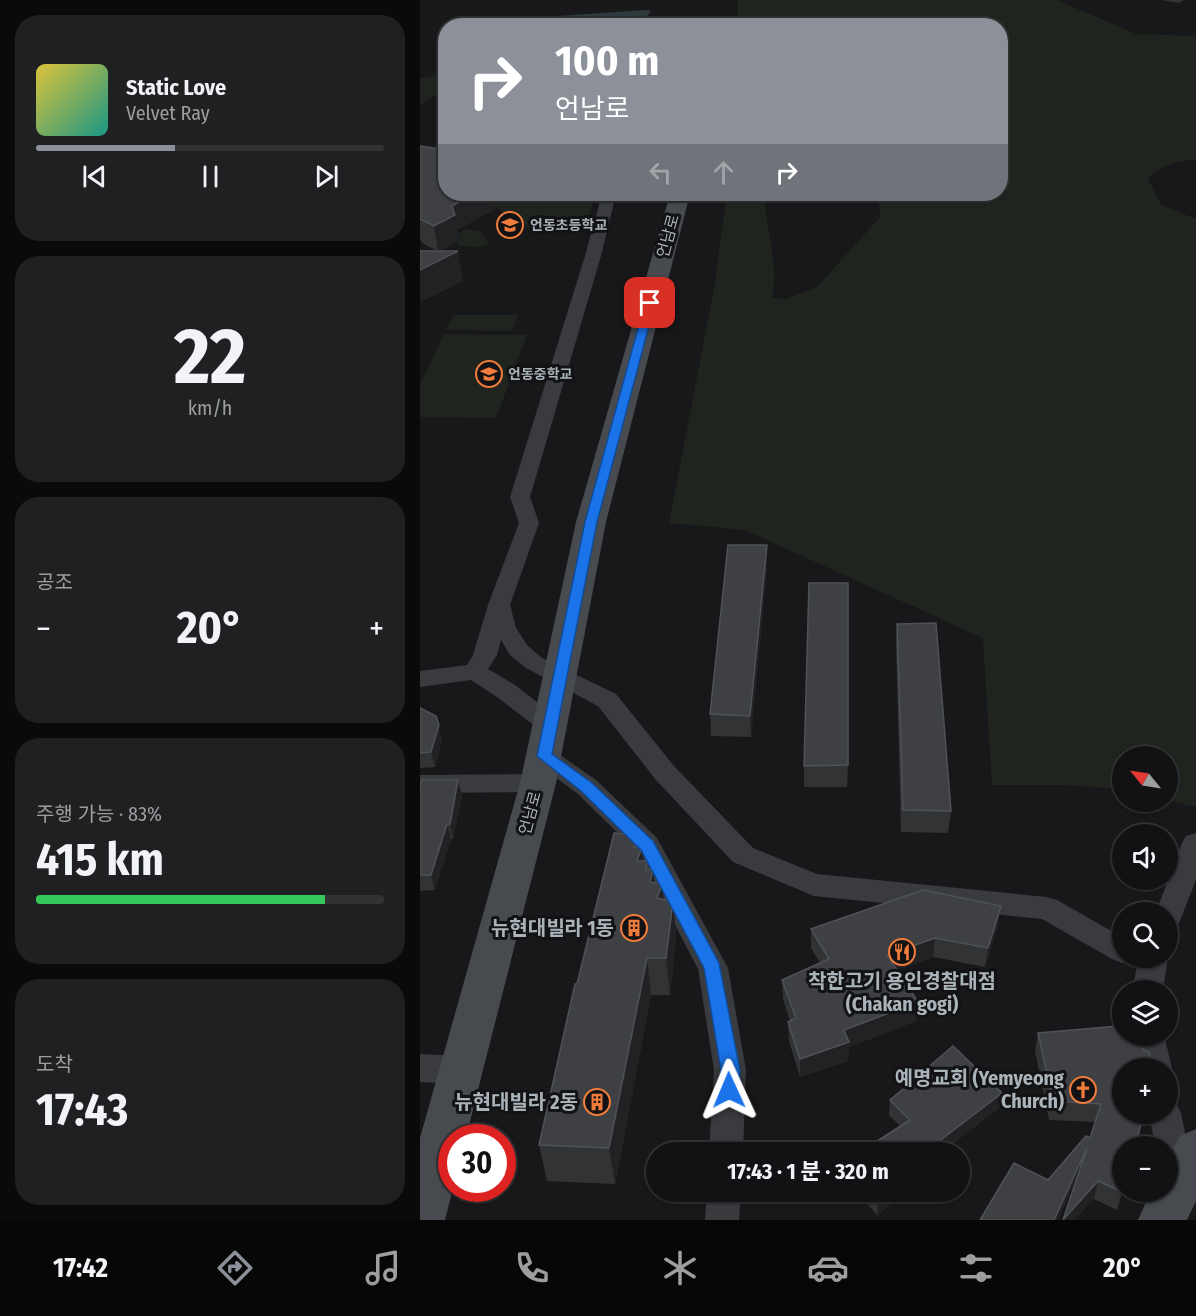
<!DOCTYPE html>
<html lang="ko">
<head>
<meta charset="utf-8">
<style>
  body { margin:0; font-family:"Fira Sans Condensed","Noto Sans KR",sans-serif; background:#1f2022; color:#f1f3f6; height:100vh; display:flex; flex-direction:column; font-size:22px; white-space:nowrap }
  * { box-sizing:border-box; margin:0 }
  p { font-size:20px; color:#9c9ea0 }
  .icon { flex:none; width:33px; height:33px; fill:none; stroke:currentColor; stroke-width:2; stroke-linecap:round; stroke-linejoin:round }
  .map { position:relative; flex:1; overflow:hidden }
  .panel { display:flex; flex-direction:column; gap:15px; padding:15px; background:#0a0a0b; width:420px }
  .panel>* { flex:none }
  .top-card { position:absolute; left:18px; top:18px; width:570px; height:183px; border-radius:24px; box-shadow:0 2px 4px #0004,0 0 0 2px #313234; background:#8c9099; color:#fff; overflow:hidden }
  .needle { width:39px; rotate:300deg }
  .fabs { position:absolute; left:692px; top:746px; display:grid; gap:12px }
  .fabs a { display:grid; place-items:center; width:66px; height:66px; border-radius:50%; background:#121214; box-shadow:0 2px 4px #0004,0 0 0 2px #313234; font-size:30px }
  .speed { position:absolute; left:18px; top:1124px; display:flex; gap:12px; font-size:30px; font-weight:700; text-align:center }
  .speed>* { display:grid; place-content:center; width:78px; height:78px; border-radius:50%; background:#121214; box-shadow:0 2px 4px #0004,0 0 0 2px #313234; line-height:1 }
  .speed .limit { border:9px solid #d22; background:#fff; color:#111 }
  .pin { position:absolute; display:grid; place-items:center; width:51px; height:51px; color:#fff; margin:-26px; border-radius:12px; box-shadow:0 3px 9px #0006 }
  .me { position:absolute; width:66px; margin:-33px; rotate:359deg; stroke-linejoin:round; filter:drop-shadow(0 0 4px #0008) }
  .turn { display:flex; align-items:center; gap:21px; height:126px; padding:0 18px; font-size:27px }
  .turn .icon { width:78px; height:78px; stroke-width:2.5 }
  .turn b { display:block; font-size:42px; line-height:51px }
  .lanes { display:flex; align-items:center; height:57px; padding:0 18px; background:#0003; justify-content:center; gap:30px; direction:ltr }
  .lanes .off { opacity:.35 }
  .big { font-size:45px; font-weight:700; line-height:1.1 }
  .panel .tile { flex:1; display:flex; flex-direction:column; justify-content:center; gap:9px; min-width:0; padding:0 21px; border-radius:24px; background:#1f2022 }
  .panel .dial { align-items:center; gap:0 }
  .dial b { font-size:78px; line-height:1 }
  .song { display:flex; align-items:center; gap:18px }
  .cover { width:72px; height:72px; border-radius:9px; background:linear-gradient(135deg,hsl(50 70% 55%),hsl(170 70% 35%)) }
  .played { height:6px; border-radius:3px; background:linear-gradient(90deg,#8c9099 40%,#313234 40%) }
  .keys { display:flex; justify-content:space-around; direction:ltr }
  .heat { display:flex; justify-content:space-between; align-items:center; font-size:33px; direction:ltr }
  .charge { height:9px; border-radius:4px; background:linear-gradient(90deg,#34c759 83%,#313234 0) }
  .trip { position:absolute; left:226px; top:1142px; width:324px; height:60px; border-radius:30px; background:#121214; box-shadow:0 2px 4px #0004,0 0 0 2px #313234; font-weight:700; line-height:60px; text-align:center }
  .tab-bar { display:flex; height:96px; justify-content:space-around; align-items:center; background:#070708; color:#9c9ea0 }
  .tab-bar .icon { width:42px; height:42px }
  .tab-bar .on { color:#8c9099 }
  .tab-bar b { font-size:27px; color:#f1f3f6 }
  main { display:flex; flex:1; min-height:0 }
  .map>svg:first-child { display:block }
  .green { fill:#1f251e }
  .water { fill:#2e3b3e }
  .lines { fill:none; stroke-linecap:round; stroke-linejoin:round }
  .minor { fill:#393b3f; fill-rule:evenodd }
  .secondary { fill:#474b4f; fill-rule:evenodd }
  .wall { fill:#313335 }
  .shaded-wall { fill:#222224 }
  .building { fill:#3e4043; stroke:#4f5256; stroke-width:1.5 }
  .route { fill:#1a73e8; stroke:#114b97; stroke-width:1.5 }
  .labels { text-anchor:middle; dominant-baseline:central; stroke-width:6; stroke-linejoin:round; paint-order:stroke }
  .far-poi-label { font-size:14px; font-weight:bold; fill:#aab3b9; stroke:#131315; text-anchor:start }
  .street-label { font-size:16px; fill:#aab3b9; stroke:#131315 }
  .near-poi-label { font-size:20px; font-weight:bold; fill:#aab3b9; stroke:#131315; text-anchor:end }
</style>
</head>
<body>
<main>
<section class="panel">
<div class="tile">
<div class="song"><i class="cover"></i><div><b>Static Love</b><p>Velvet Ray</p></div></div>
<div class="played"></div>
<div class="keys"><svg class="icon" aria-label="previous" viewBox="0 0 24 24"><path d="M18 5L8 12l10 7zM5 5v14"/></svg><svg class="icon" aria-label="pause" viewBox="0 0 24 24"><path d="M8 5v14M16 5v14"/></svg><svg class="icon" aria-label="next" viewBox="0 0 24 24"><path d="M6 5l10 7-10 7zM19 5v14"/></svg></div>
</div>
<div class="tile dial"><b>22</b><p>km/h</p></div>
<div class="tile"><p>공조</p>
<div class="heat"><a>−</a><b class="big">20°</b><a>+</a></div>
</div>
<div class="tile"><p>주행 가능 · 83%</p><b class="big">415 km</b><div class="charge"></div></div>
<div class="tile"><p>도착</p><b class="big">17:43</b></div>
</section>
<div class="map">
<svg width="776" height="1220" viewBox="0 0 776 1220">
  <rect width="100%" height="100%" fill="#18181a"/>
  <!-- green -->
  <path class="green" d="M318 0H637L716 34 776 36V160C758 160 740 166 728 179L741 205 776 219V807L747 800V756H702V789L646 785H572L563 638 325 530 249 523 294 289 307 194H344C346 228 359 264 352 298L366 299 397 287 461 216 457 195 580 194V26L318 25Z
    M25 74V88L0 105V79Z
    M67 194H175L166 228H107L64 200Z
    M46 229 61 232 70 244 60 247 39 246 37 243 41 238 38 233Z
    M34 315H98L92 331 26 330Z
    M24 334 107 335 76 418 0 417V385Z"/>
  <!-- water -->
  <path class="water" d="M225 10 231 11 221 25H92L109 18Z"/>
  <g class="lines">
    <!-- minor -->
    <path class="minor" d="M182 194H196L181 256 110 497 119 523 90 605 96 628 107 645 122 658 196 694 254 766 333 848 397 874 627 897 637 900 702 937V957H714L712 959 702 963 692 959 622 919 394 896 313 862 236 780 178 706 106 668 90 655 81 640 77 655 68 669 95 685 138 718 141 724 138 730 129 733 120 730 77 697 51 680 0 687V671L47 665 53 655 68 605 99 523 90 497 165 256Z
      M124 747 133 750 176 780 237 838 308 968 326 1070 323 1152H289L294 1070 278 969 217 852 158 794 115 762 111 756 115 750Z
      M118 774 127 776 131 783 127 790 118 792 0 793V775Z
      M776 833V880L757 928 747 931V912H736L762 843 766 836Z
      M747 956 748 957 743 990H713L718 957Z
      M714 1035H744L752 1068 747 1078V1068H720Z
      M0 1054 42 1056 53 1060 58 1070 53 1080 42 1084 0 1082Z
      M747 1099 756 1103 761 1113 775 1182 770 1193 758 1198 745 1191H747V1146H735L729 1113H747Z
      M287 1191H321L319 1220H285Z"/>
    <!-- secondary -->
    <path class="secondary" d="M250 194H270L186 522 136 783 46 1137H32V1188H33L25 1220H0V1138L100 783 156 522Z
      M776 1129V1201L767 1220H718L731 1191H747V1160L760 1136Z"/>
  </g>
  <!-- wall -->
  <path class="wall" d="M741 0H764L760 3Z
    M0 146 75 209 37 230 39 240 19 251 43 281 0 302V251H17L2 243 1 240 0 239Z
    M347 545V566L331 737 291 736 290 714Z
    M477 624 531 811 528 833 481 832 476 645Z
    M0 708 22 740 15 767 0 768Z
    M428 765 427 787H384V766Z
    M0 786 42 795 33 839H31L15 890 0 891Z
    M217 836 218 847 223 861H227L228 870H233L234 882 244 899 253 901 256 938 250 995H231L195 1184 127 1181 119 1145 157 984Z
    M578 925 565 967 513 957 477 970 496 1021 429 1047 428 1061 380 1077 369 1041 368 1022 370 1021 363 999 362 980 400 963 391 948V929Z
    M698 1018 702 1113H732L729 1124H722L697 1210 674 1199 656 1179 638 1220 628 1180 670 1138 675 1122 629 1120 615 1051 618 1033 696 1026Z
    M582 1093 580 1107 522 1152H440L480 1126 469 1115 470 1100Z
    M436 1191H488L457 1215Z"/>
  <!-- shaded-wall -->
  <path class="shaded-wall" d="M54 194H73L75 209 37 230 39 240 18 251 14 226 32 206Z
    M38 251 43 281 0 302V270Z
    M347 545V566L331 737 330 716Z
    M19 725 22 740 15 767 11 752Z
    M38 780 42 795 33 839 30 824Z
    M27 824 31 839 15 890 11 875Z
    M217 836 219 856 222 847 226 884 218 883 214 847Z
    M233 870 237 907 230 882Z
    M242 884 246 920 237 898Z
    M253 901 256 938 250 995 246 958Z
    M581 906 578 925 565 967 568 948Z
    M515 938 513 957 466 974 467 955Z
    M227 958 231 995 195 1184 189 1148Z
    M498 1002 496 1021 429 1047 428 1061 380 1077V1059L424 1030Z
    M582 1093 580 1107 522 1152H505Z
    M667 1148 662 1166 638 1220H634Z
    M678 1181 674 1199 655 1220H644Z
    M470 1191H488L457 1215 458 1200Z"/>
  <!-- building -->
  <path class="building" d="M0 146 26 150V194H54L32 206 35 215 14 226 0 219Z
    M0 251H38L0 270Z
    M308 545H347L330 716 290 714Z
    M389 583H428V765L384 766Z
    M516 623 531 811 483 810 477 624Z
    M0 708 16 716 19 725 11 752 0 753Z
    M2 780H38L30 824H27L11 875H0V786Z
    M194 833 217 836 214 847H222L217 861H227L226 870H233L230 882 242 884 237 898 253 901 246 958H227L189 1148 119 1145 155 984H157Z
    M503 890 581 906 568 948 515 938 467 955 498 1002 424 1030 429 1042 380 1059 368 1022 376 1018 362 980 409 959 391 929Z
    M702 1017V1035H720L723 1050 729 1052 733 1068H702V1113H724L715 1146H702V1192L678 1181 643 1220 667 1148 634 1220H560L594 1163 628 1180 666 1136 670 1138 681 1104 633 1101 618 1033 699 1026 698 1018Z
    M533 1046 582 1093 505 1152H440L490 1120 470 1100Z
    M450 1191H470L458 1200Z"/>
  <!-- route -->
  <path class="route" d="M230 300 235 303 177 522 132 754 172 783 233 841 299 963 320 1070 319 1090 316 1097 309 1099 302 1097 300 1090 301 1070 284 968 221 850 161 791 117 756 165 522 225 303Z"/>
  <!-- icons -->
  <defs>
    <symbol id="school-ring" viewBox="-11 -11 22 22"><circle r="9.5" fill="#131315" stroke="#ef7c3a" stroke-width="1.5"/><path d="M0-5L7-2L0 1L-7-2ZM-4 1L0 2.5L4 1V4Q0 6-4 4Z" fill="#ef7c3a"/></symbol>
    <symbol id="building-ring" viewBox="-11 -11 22 22"><circle r="9.5" fill="#131315" stroke="#ef7c3a" stroke-width="1.5"/><path d="M-4-6H4V6H1V3H-1V6H-4ZM-2.5-4.3h1.7v1.8h-1.7ZM.8-4.3h1.7v1.8H.8ZM-2.5-1h1.7V.8h-1.7ZM.8-1h1.7V.8H.8Z" fill="#ef7c3a"/></symbol>
    <symbol id="restaurant-ring" viewBox="-11 -11 22 22"><circle r="9.5" fill="#131315" stroke="#ef7c3a" stroke-width="1.5"/><path d="M-5-6h1v4h1v-4h1v4h1v-4h1v5L-1.5 .5V6h-2V.5L-5-1ZM5-6V6H3V1.5H1.5Q1.5-4 5-6Z" fill="#ef7c3a"/></symbol>
    <symbol id="church-ring" viewBox="-11 -11 22 22"><circle r="9.5" fill="#131315" stroke="#ef7c3a" stroke-width="1.5"/><path d="M-1.2-6h2.4v3.5h3.3v2.4h-3.3V6h-2.4V-.1h-3.3v-2.4h3.3Z" fill="#ef7c3a"/></symbol>
  </defs>
  <g fill-rule="evenodd">
    <use href="#school-ring" x="75" y="210" width="30" height="30"/>
    <use href="#school-ring" x="54" y="359" width="30" height="30"/>
    <use href="#building-ring" x="199" y="913" width="30" height="30"/>
    <use href="#restaurant-ring" x="467" y="937" width="30" height="30"/>
    <use href="#church-ring" x="648" y="1075" width="30" height="30"/>
    <use href="#building-ring" x="162" y="1087" width="30" height="30"/>
  </g>
  <g class="labels">
    <!-- far-poi labels -->
    <g class="far-poi-label">
      <text x="110" y="225">언동초등학교</text>
      <text x="88" y="374">언동중학교</text>
    </g>
    <!-- street labels -->
    <g class="street-label">
      <text transform="translate(248 236) rotate(-75)">언남로</text>
      <text transform="translate(110 813) rotate(-75)">언남로</text>
    </g>
    <!-- near-poi labels -->
    <g class="near-poi-label">
      <text x="194" y="928">뉴현대빌라 1동</text>
      <text x="482" y="981" text-anchor="middle">착한고기 용인경찰대점<tspan x="482" dy="23">(Chakan gogi)</tspan></text>
      <text x="644" y="1078">예명교회 (Yemyeong<tspan x="644" dy="23">Church)</tspan></text>
      <text x="158" y="1102">뉴현대빌라 2동</text>
    </g>
  </g>
</svg>
<div class="fabs">
<a><svg class="needle" viewBox="-14 -14 28 28"><path d="M0-13l5 13h-10z" fill="#e53935"/><path d="M0 13l5-13h-10z" fill="#9c9ea0"/></svg></a>
<a><svg class="icon" aria-label="sound" viewBox="0 0 24 24"><path d="M4 9h4l5-4v14l-5-4H4zM17 9q2 3 0 6"/></svg></a>
<a><svg class="icon" aria-label="search" viewBox="0 0 24 24"><circle cx="10" cy="10" r="6"/><path d="M15 15l6 6"/></svg></a>
<a><svg class="icon" aria-label="layers" viewBox="0 0 24 24"><path d="M12 4l9 5-9 5-9-5zM3 14l9 5 9-5"/></svg></a>
<a>+</a>
<a>−</a>
</div>
<div class="speed"><div class="limit">30</div></div>
<div class="pin" style="left:230px;top:303px;background:#d93025"><svg class="icon" aria-label="arrive" viewBox="0 0 24 24"><path d="M6 21V4h12l-3 4 3 4H6"/></svg></div>
<svg class="me" style="left:309px;top:1090px" viewBox="-20 -20 40 40"><path d="M0-17L14 15 0 8-14 15z" fill="#1a73e8" stroke="#fff" stroke-width="4"/></svg>
<div class="trip">17:43 · 1 분 · 320 m</div>
<div class="top-card">
<div class="turn"><svg class="icon" aria-label="right" viewBox="0 0 24 24"><path d="M7 20v-9h11M14 6l5 5-5 5"/></svg><div><b>100 m</b>언남로</div></div>
<div class="lanes"><svg class="icon off" aria-label="left" viewBox="0 0 24 24"><path d="M17 20v-9H6M10 6l-5 5 5 5"/></svg><svg class="icon off" aria-label="ahead" viewBox="0 0 24 24"><path d="M12 20V5M6 11l6-6 6 6"/></svg><svg class="icon" aria-label="right" viewBox="0 0 24 24"><path d="M7 20v-9h11M14 6l5 5-5 5"/></svg></div>
</div>
</div>
</main>
<nav class="tab-bar">
<b>17:42</b>
<svg class="icon on" aria-label="directions" viewBox="0 0 24 24"><path d="M12 3l9 9-9 9-9-9zM9 14v-3h6M13 9l2 2-2 2"/></svg>
<svg class="icon" aria-label="music" viewBox="0 0 24 24"><path d="M9 18V5l10-2v13"/><circle cx="6" cy="18" r="3"/><circle cx="16" cy="16" r="3"/></svg>
<svg class="icon" aria-label="phone" viewBox="0 0 24 24"><path d="M5 4h4l2 5-3 2q2 4 5 5l2-3 5 2v4C11 20 4 13 5 4z"/></svg>
<svg class="icon" aria-label="climate" viewBox="0 0 24 24"><path d="M12 3v18M4 7l16 10M4 17L20 7"/></svg>
<svg class="icon" aria-label="car" viewBox="0 0 24 24"><path d="M5 17H2v-5l4-1 3-4h7l3 4 3 1v5h-3M9 17h6M6 11h13"/><circle cx="7" cy="17" r="2"/><circle cx="17" cy="17" r="2"/></svg>
<svg class="icon" aria-label="filters" viewBox="0 0 24 24"><path d="M4 7h16M4 17h16"/><circle cx="9" cy="7" r="2"/><circle cx="15" cy="17" r="2"/></svg>
<b>20°</b>
</nav>
</body>
</html>
